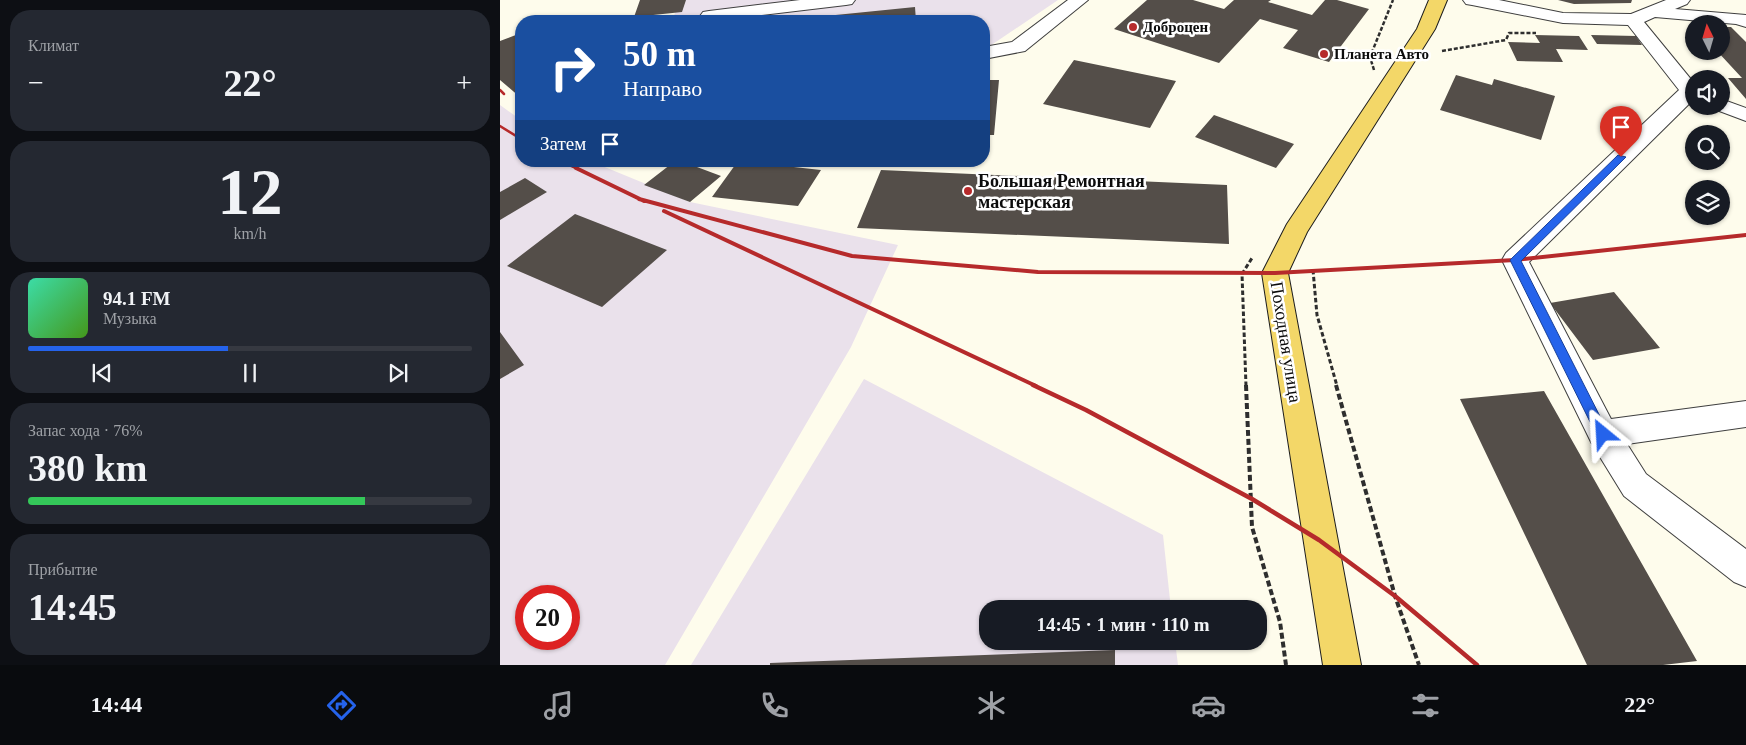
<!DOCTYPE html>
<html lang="ru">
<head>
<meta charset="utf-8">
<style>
  body { margin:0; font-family:"Times New Roman",serif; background:#242831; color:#f1f3f6; height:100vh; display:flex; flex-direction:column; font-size:19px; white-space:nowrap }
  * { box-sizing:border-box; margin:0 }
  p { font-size:16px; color:#9ea1a6 }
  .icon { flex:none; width:28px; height:28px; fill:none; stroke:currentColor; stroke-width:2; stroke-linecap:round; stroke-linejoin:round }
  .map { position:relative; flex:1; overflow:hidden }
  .sheet { display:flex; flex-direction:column; gap:10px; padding:10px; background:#0d0f14; width:500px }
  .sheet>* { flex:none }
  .guide { position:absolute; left:15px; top:15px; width:475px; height:152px; border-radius:20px; box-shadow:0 1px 4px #0004; background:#1a4fa0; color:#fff; overflow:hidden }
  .needle { width:32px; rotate:355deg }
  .buttons { position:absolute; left:1185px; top:15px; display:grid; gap:10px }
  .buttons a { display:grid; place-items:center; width:45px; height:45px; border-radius:50%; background:#171b24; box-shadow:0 1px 4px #0004; font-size:25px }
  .speed { position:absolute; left:15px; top:585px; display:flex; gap:10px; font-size:25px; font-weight:700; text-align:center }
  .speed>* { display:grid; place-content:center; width:65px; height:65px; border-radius:50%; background:#171b24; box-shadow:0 1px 4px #0004; line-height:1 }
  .speed .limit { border:8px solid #d22; background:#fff; color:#111 }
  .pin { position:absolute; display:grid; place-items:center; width:42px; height:42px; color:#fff; margin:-51px -21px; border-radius:50% 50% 50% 0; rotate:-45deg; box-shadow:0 0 5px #0007 }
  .pin .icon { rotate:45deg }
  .me { position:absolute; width:55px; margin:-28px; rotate:333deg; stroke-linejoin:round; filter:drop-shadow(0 0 4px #0008) }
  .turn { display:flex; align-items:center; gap:18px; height:105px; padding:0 25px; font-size:22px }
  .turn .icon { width:65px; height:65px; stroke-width:2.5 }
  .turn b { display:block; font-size:35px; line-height:42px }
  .then { display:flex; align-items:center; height:48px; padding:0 25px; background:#0003; gap:10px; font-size:19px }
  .big { font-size:38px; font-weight:600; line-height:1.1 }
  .sheet .card { flex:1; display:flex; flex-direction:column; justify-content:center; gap:8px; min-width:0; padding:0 18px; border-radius:20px; background:#242831 }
  .sheet .dial { align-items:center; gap:0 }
  .dial b { font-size:65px; line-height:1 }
  .song { display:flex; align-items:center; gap:15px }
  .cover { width:60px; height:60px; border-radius:8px; background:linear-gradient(135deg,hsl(160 70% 55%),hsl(100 70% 35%)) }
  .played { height:5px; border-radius:2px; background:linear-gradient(90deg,#2563eb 45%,#363941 45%) }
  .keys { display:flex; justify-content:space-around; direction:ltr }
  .heat { display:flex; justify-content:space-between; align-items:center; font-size:28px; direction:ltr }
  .charge { height:8px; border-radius:4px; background:linear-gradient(90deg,#34c759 76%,#363941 0) }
  .trip { position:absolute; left:479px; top:600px; width:288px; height:50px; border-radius:20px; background:#171b24; box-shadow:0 1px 4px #0004; font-weight:600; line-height:50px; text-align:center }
  .tabs { display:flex; height:80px; justify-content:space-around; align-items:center; background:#090b0e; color:#9ea1a6 }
  .tabs .icon { width:35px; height:35px }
  .tabs .current { color:#2563eb }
  .tabs b { font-size:22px; color:#f1f3f6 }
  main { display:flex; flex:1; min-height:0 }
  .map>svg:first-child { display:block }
  .industrial { fill:#eae1eb; fill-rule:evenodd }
  .building { fill:#544e49 }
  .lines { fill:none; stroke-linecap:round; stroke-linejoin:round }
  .minor-casing { stroke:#3f3f3f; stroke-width:2 }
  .major-casing { stroke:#1d1d1d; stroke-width:2 }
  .path-far2 { stroke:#2e2e2e; stroke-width:2.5; stroke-dasharray:4 2; stroke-linecap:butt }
  .path-far1 { stroke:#2e2e2e; stroke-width:3; stroke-dasharray:4.5 2.5; stroke-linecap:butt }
  .path { stroke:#2e2e2e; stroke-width:4; stroke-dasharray:6 3; stroke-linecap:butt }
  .minor { fill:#fff; fill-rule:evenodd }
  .major { fill:#f3d768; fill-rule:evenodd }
  .rail-far2 { stroke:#b62a2b; stroke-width:2.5 }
  .rail-far1 { stroke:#b62a2b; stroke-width:4 }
  .rail { stroke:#b62a2b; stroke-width:4.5 }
  .route { fill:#2563eb; stroke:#184099 }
  .poi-dot { fill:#b62a2b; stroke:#fff; stroke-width:2 }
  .labels { text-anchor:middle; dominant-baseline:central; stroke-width:5; stroke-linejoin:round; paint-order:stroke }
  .far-poi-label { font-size:15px; font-weight:bold; fill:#0c0c0c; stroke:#fff; text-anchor:start }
  .poi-label { font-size:18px; font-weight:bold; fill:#0c0c0c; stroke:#fff; text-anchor:start }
  .street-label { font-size:18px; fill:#0c0c0c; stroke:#fff }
</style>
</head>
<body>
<main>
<section class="sheet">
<div class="card"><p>Климат</p>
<div class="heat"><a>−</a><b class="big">22°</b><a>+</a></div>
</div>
<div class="card dial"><b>12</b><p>km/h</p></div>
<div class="card">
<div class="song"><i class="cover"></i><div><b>94.1 FM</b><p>Музыка</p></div></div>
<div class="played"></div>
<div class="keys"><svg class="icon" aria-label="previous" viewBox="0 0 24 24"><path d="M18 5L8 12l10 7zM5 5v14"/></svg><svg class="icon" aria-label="pause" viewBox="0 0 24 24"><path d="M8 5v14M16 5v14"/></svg><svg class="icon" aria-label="next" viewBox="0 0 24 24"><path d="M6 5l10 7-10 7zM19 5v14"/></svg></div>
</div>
<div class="card"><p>Запас хода · 76%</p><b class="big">380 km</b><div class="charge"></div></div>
<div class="card"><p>Прибытие</p><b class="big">14:45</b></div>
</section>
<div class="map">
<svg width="1246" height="665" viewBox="0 0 1246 665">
  <rect width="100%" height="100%" fill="#fefcec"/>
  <!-- industrial -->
  <path class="industrial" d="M178 0H558L484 50V21H173Z
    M0 105 21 120V161H90L190 202 398 245 351 347 165 665H0ZM26 596H69V639H26Z
    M364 379 663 535 671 609H488V641H675L678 665H191Z"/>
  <!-- building -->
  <path class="building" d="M140 0H186L182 12 134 17Z
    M647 0H693L724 9 734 0H771L768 2 812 15 825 0H837L869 9 829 62 783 48 798 30 760 19 719 63 614 29Z
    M1058 0H1132L1131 3 1074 4Z
    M415 7 416 21H286V20Z
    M1221 27H1231L1246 42V99L1228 78H1242L1217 51H1221Z
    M21 33V98L0 80V41Z
    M1035 35 1079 36 1088 50 1056 49 1063 62 1017 61 1008 42 1040 43Z
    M1091 35 1136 36 1142 45 1097 44Z
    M574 60 676 81 650 128 543 104Z
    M956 75 992 85 994 79 1055 96 1041 140 940 110Z
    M484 80H499L494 135H484Z
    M714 115 794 144 776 168 695 137Z
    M175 161H181L221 176 190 202 144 185Z
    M238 161H240L321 170 298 206 212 197Z
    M381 170 727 185 729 244 357 228Z
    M25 178 47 192 0 220V192Z
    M75 214 167 250 102 307 7 266Z
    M1114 292 1160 348 1093 360 1050 303Z
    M0 332 24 365 0 379Z
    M1044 391 1197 661 1163 665H1087L960 399Z
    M615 650V665H270V663Z"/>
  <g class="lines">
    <defs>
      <path id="minor" d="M300 0H355L352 4 346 5 210 21 203 20 200 16 203 12 209 11Z
        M568 0H588L525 51 484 59V47L512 42Z
        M963 0H999L1063 13 1131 14 1166 0H1190L1187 4 1175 9 1246 15V27L1236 24 1155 17 1144 22 1194 83V99L1029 262 1111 419 1246 401V427L1127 444 1146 474 1246 549V587L1234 582 1124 496 1092 444 1002 260 1006 253 1179 90 1128 25 1063 23 972 5 966 4Z
        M1221 99 1246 108V121L1214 109 1212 106H1221Z"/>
      <path id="major" d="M929 0H947L935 29 807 232 788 273 861 665H823L762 273 787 224 917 29Z"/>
    </defs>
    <!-- minor casing -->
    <use href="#minor" class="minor-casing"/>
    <!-- major casing -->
    <use href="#major" class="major-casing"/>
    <!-- path-far2 -->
    <path class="path-far2" d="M942 51 1006 40 1009 33H1036
      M874 70 870 57 893 0"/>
    <!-- path-far1 -->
    <path class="path-far1" d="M813 270 817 315 837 386
      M746 386 742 274 752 258"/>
    <!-- path -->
    <path class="path" d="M746 385 752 527 780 622 786 665
      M836 385 895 596 919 665"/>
    <!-- minor -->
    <use href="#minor" class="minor"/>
    <!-- major -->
    <use href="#major" class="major"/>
    <!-- rail-far2 -->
    <path class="rail-far2" d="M0 90 4 94
      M0 126 21 139
      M61 161 78 169"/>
    <!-- rail-far1 -->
    <path class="rail-far1" d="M76 168 144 201
      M139 199 352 256 538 272 775 273 1015 260 1246 235
      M164 211 536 386"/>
    <!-- rail -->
    <path class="rail" d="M533 385 586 410 752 499 819 540 895 596 977 665"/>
  </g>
  <!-- route -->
  <path class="route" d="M1118 155 1126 157 1021 261 1109 434 1103 439 1098 438 1010 260Z"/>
  <!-- markers -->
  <g class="poi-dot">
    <circle cx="633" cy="27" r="5"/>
    <circle cx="824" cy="54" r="5"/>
    <circle cx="468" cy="191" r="5"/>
  </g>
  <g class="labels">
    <!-- far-poi labels -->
    <g class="far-poi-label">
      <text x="643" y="27">Доброцен</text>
      <text x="834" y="54">Планета Авто</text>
    </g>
    <!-- poi labels -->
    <g class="poi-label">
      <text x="478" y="181">Большая Ремонтная<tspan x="478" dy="21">мастерская</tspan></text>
    </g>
    <!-- street labels -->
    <g class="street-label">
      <text transform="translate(786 342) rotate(81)">Походная улица</text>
    </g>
  </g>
</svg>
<div class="buttons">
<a><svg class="needle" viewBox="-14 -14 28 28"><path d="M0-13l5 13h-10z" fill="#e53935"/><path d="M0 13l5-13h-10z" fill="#9ea1a6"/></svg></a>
<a><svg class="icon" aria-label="sound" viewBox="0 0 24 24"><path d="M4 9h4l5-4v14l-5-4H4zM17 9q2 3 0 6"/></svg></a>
<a><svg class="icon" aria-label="search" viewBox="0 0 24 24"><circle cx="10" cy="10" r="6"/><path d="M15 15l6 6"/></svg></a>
<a><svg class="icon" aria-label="layers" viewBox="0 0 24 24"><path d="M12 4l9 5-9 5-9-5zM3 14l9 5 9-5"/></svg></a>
</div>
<div class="speed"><div class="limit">20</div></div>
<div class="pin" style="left:1121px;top:157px;background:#d93025"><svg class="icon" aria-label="arrive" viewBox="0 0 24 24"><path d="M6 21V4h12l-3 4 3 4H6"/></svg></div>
<svg class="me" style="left:1103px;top:434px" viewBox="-20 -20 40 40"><path d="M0-17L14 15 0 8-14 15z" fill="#2563eb" stroke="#fff" stroke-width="4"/></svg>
<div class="trip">14:45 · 1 мин · 110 m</div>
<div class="guide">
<div class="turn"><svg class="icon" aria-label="right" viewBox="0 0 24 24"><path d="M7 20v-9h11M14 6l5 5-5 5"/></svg><div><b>50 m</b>Направо</div></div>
<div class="then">Затем<svg class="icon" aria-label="arrive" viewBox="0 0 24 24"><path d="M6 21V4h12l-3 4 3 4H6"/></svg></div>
</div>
</div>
</main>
<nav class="tabs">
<b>14:44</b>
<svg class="icon current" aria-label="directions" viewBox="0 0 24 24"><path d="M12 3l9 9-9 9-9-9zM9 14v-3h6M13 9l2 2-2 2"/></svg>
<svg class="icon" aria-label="music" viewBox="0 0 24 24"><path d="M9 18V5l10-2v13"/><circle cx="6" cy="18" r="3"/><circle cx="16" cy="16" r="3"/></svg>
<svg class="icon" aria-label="phone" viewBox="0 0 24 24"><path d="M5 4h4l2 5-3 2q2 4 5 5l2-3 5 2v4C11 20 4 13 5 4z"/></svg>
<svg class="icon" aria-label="climate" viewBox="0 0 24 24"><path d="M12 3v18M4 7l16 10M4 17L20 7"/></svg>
<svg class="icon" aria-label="car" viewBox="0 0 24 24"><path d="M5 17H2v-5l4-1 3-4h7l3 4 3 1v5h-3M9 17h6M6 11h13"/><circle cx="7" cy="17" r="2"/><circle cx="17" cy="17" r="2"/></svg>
<svg class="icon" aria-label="filters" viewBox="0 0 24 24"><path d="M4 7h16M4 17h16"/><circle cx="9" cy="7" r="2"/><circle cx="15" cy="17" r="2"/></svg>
<b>22°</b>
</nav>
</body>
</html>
